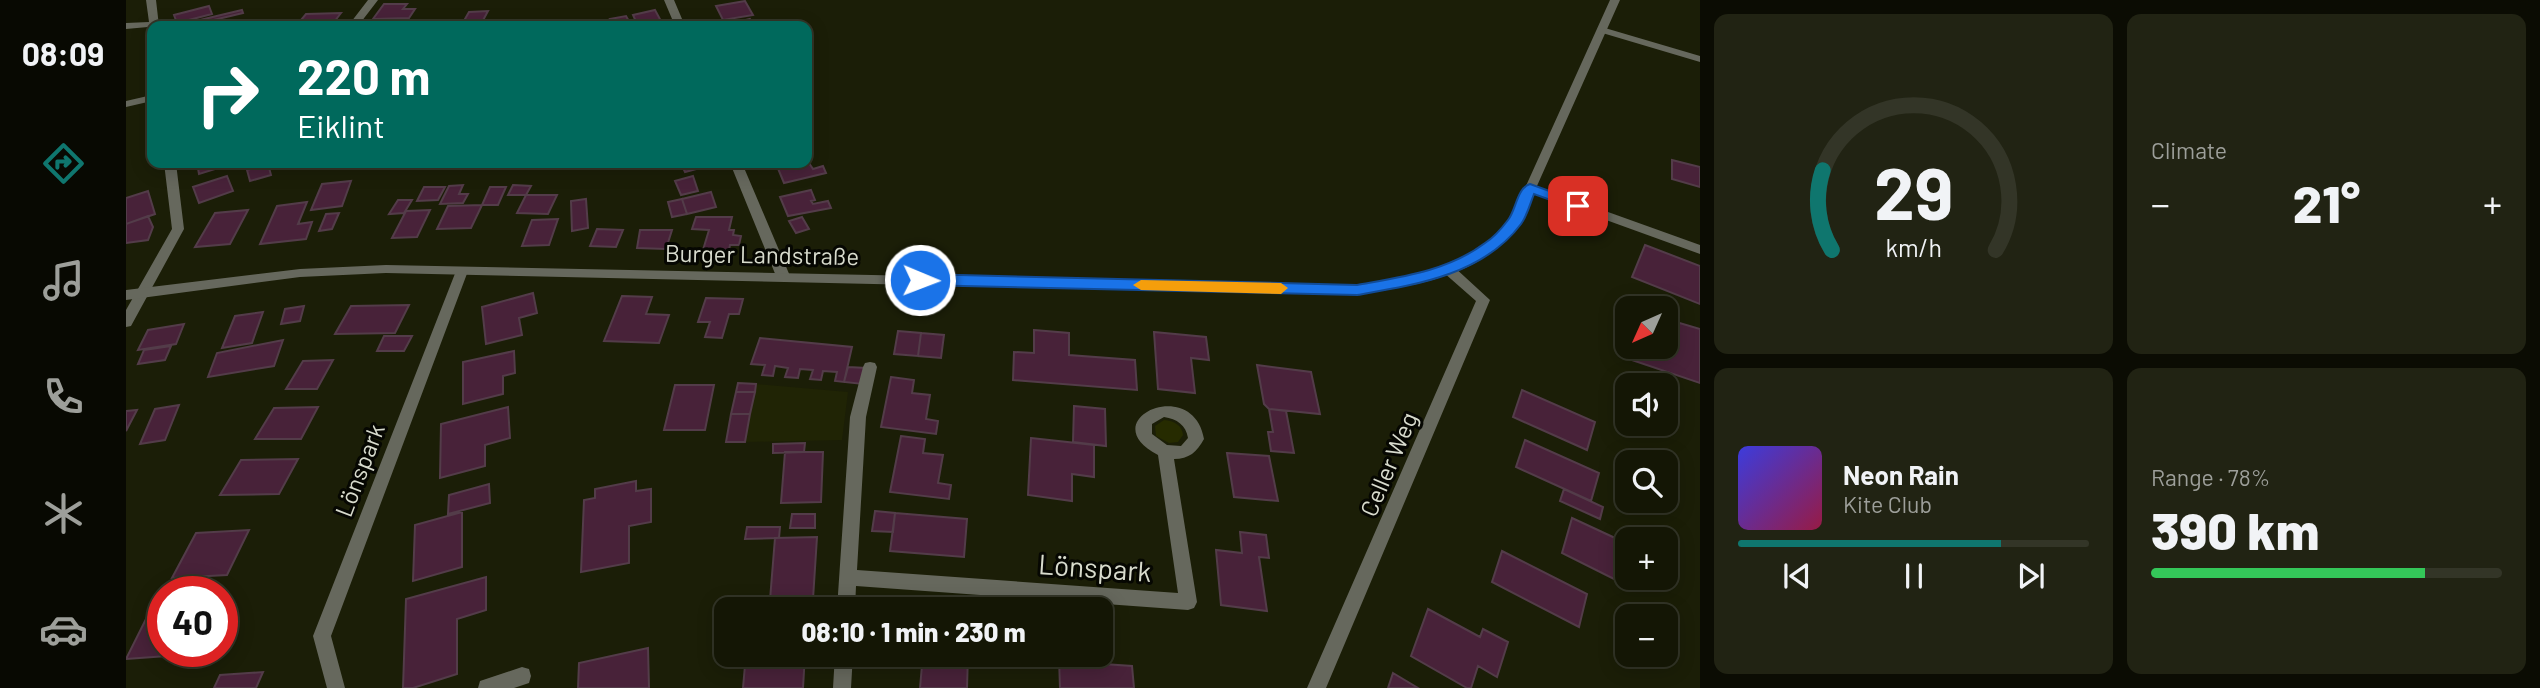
<!DOCTYPE html>
<html lang="en">
<head>
<meta charset="utf-8">
<style>
  body { margin:0; font-family:Barlow,sans-serif; background:#212313; color:#f1f3f6; height:100vh; display:flex; flex-direction:column; font-size:26px; white-space:nowrap }
  * { box-sizing:border-box; margin:0 }
  p { font-size:23px; color:#9d9f9a }
  .icon { flex:none; width:38px; height:38px; fill:none; stroke:currentColor; stroke-width:2; stroke-linecap:round; stroke-linejoin:round }
  .map { position:relative; flex:1; overflow:hidden }
  .drawer { display:flex; flex-direction:column; gap:14px; padding:14px; background:#0b0c03; width:840px }
  .drawer>* { flex:none }
  .top-card { position:absolute; left:21px; top:21px; width:665px; height:147px; border-radius:14px; box-shadow:0 4px 18px #0003,0 0 0 2px #333527; background:#00695c; color:#fff; overflow:hidden }
  .needle { width:46px; rotate:225deg }
  .tools { position:absolute; left:1489px; top:296px; display:grid; gap:14px }
  .tools a { display:grid; place-items:center; width:63px; height:63px; border-radius:14px; background:#141605; box-shadow:0 4px 18px #0003,0 0 0 2px #333527; font-size:35px }
  .speed { position:absolute; left:21px; top:576px; display:flex; gap:14px; font-size:35px; font-weight:700; text-align:center }
  .speed>* { display:grid; place-content:center; width:91px; height:91px; border-radius:50%; background:#141605; box-shadow:0 4px 18px #0003,0 0 0 2px #333527; line-height:1 }
  .speed .limit { border:10px solid #d22; background:#fff; color:#111 }
  .pin { position:absolute; display:grid; place-items:center; width:60px; height:60px; color:#fff; margin:-30px; border-radius:14px; box-shadow:0 4px 10px #0006 }
  .me { position:absolute; width:77px; margin:-38px; rotate:91deg; stroke-linejoin:round; filter:drop-shadow(0 0 5px #0008) }
  .turn { display:flex; align-items:center; gap:24px; height:147px; padding:0 35px; font-size:32px }
  .turn .icon { width:91px; height:91px; stroke-width:2.5 }
  .turn b { display:block; font-size:49px; line-height:60px }
  .big { font-size:52px; font-weight:800; line-height:1.1 }
  .drawer .card { flex:1; display:flex; flex-direction:column; justify-content:center; gap:10px; min-width:0; padding:0 24px; border-radius:14px; background:#212313 }
  .drawer .dial { align-items:center; gap:0 }
  .dial svg { height:182px; overflow:visible; fill:none; stroke:#333527; stroke-width:7; stroke-linecap:round; text-anchor:middle }
  .dial text { fill:#f1f3f6; stroke:none }
  .song { display:flex; align-items:center; gap:21px }
  .cover { width:84px; height:84px; border-radius:10px; background:linear-gradient(135deg,hsl(240 70% 55%),hsl(340 70% 35%)) }
  .played { height:7px; border-radius:4px; background:linear-gradient(90deg,#0f766e 75%,#333527 75%) }
  .keys { display:flex; justify-content:space-around; direction:ltr }
  .heat { display:flex; justify-content:space-between; align-items:center; font-size:38px; direction:ltr }
  .charge { height:10px; border-radius:5px; background:linear-gradient(90deg,#34c759 78%,#333527 0) }
  .drawer .tiles { flex:1; display:grid; gap:14px; grid-template-columns:repeat(2,1fr) }
  .trip { position:absolute; left:588px; top:597px; width:399px; height:70px; border-radius:14px; background:#141605; box-shadow:0 4px 18px #0003,0 0 0 2px #333527; font-weight:800; line-height:70px; text-align:center }
  main { display:flex; flex:1; min-height:0 }
  .tabs { display:flex; flex-direction:column; width:126px; justify-content:space-around; align-items:center; background:#080902; color:#9d9f9a }
  .tabs .icon { width:49px; height:49px }
  .tabs .on { color:#0f766e }
  .tabs b { font-size:32px; color:#f1f3f6 }
  .map>svg:first-child { display:block }
  .built { fill:#202405 }
  .green { fill:#262b00 }
  .building { fill:#482239; stroke:#533c49; stroke-width:2 }
  .lines { fill:none; stroke-linecap:round; stroke-linejoin:round }
  .minor { fill:#66685d; fill-rule:evenodd }
  .tertiary { fill:#66685d; fill-rule:evenodd }
  .route { fill:#1a73e8; stroke:#114b97; stroke-width:2 }
  .slow { fill:#f59e0b }
  .labels { text-anchor:middle; dominant-baseline:central; stroke-width:6; stroke-linejoin:round; paint-order:stroke }
  .street-label { font-size:24px; fill:#d8dbcd; stroke:#060702 }
  .near-street-label { font-size:28px; fill:#d8dbcd; stroke:#060702 }
</style>
</head>
<body>
<main>
<nav class="tabs">
<b>08:09</b>
<svg class="icon on" aria-label="directions" viewBox="0 0 24 24"><path d="M12 3l9 9-9 9-9-9zM9 14v-3h6M13 9l2 2-2 2"/></svg>
<svg class="icon" aria-label="music" viewBox="0 0 24 24"><path d="M9 18V5l10-2v13"/><circle cx="6" cy="18" r="3"/><circle cx="16" cy="16" r="3"/></svg>
<svg class="icon" aria-label="phone" viewBox="0 0 24 24"><path d="M5 4h4l2 5-3 2q2 4 5 5l2-3 5 2v4C11 20 4 13 5 4z"/></svg>
<svg class="icon" aria-label="climate" viewBox="0 0 24 24"><path d="M12 3v18M4 7l16 10M4 17L20 7"/></svg>
<svg class="icon" aria-label="car" viewBox="0 0 24 24"><path d="M5 17H2v-5l4-1 3-4h7l3 4 3 1v5h-3M9 17h6M6 11h13"/><circle cx="7" cy="17" r="2"/><circle cx="17" cy="17" r="2"/></svg>
</nav>
<div class="map">
<svg width="1574" height="688" viewBox="0 0 1574 688">
  <rect width="100%" height="100%" fill="#1b1e07"/>
  <!-- built -->
  <path class="built" d="M630 384 722 392 716 440 619 442Z"/>
  <!-- green -->
  <path class="green" d="M1038 420C1048 421 1056 425 1057 435L1052 442 1043 443 1030 436 1029 426Z"/>
  <!-- building -->
  <path class="building" d="M619 1 627 15 597 20 590 6Z
    M258 4H281L277 9H289L283 18 247 19Z
    M83 6 86 14 51 23 48 15Z
    M116 10 117 13 75 23 74 20Z
    M529 10 535 21 512 26 507 15Z
    M362 11 354 26H335L343 12Z
    M215 13 205 26H170L180 14Z
    M500 16 504 23 488 26 484 19Z
    M624 19 628 26 598 25Z
    M681 160 687 169 697 166 700 173 658 183 651 166 681 163Z
    M1546 160 1574 167V187L1546 179Z
    M71 163H102V165L73 174Z
    M555 163H593L559 172Z
    M142 164 145 175 124 181 121 170Z
    M101 176 107 191 73 203 67 187Z
    M567 176 572 191 555 195 549 181Z
    M225 181 216 206 185 210 196 184Z
    M337 185 333 194H342L337 203 314 204 323 186Z
    M387 185 405 186 400 195H382Z
    M298 187H319L312 200 291 201Z
    M364 187H380L372 205H356Z
    M685 190 689 200 685 201 687 204 702 201 705 208 662 216 654 197Z
    M22 191 29 214 0 224V198Z
    M585 192 590 207 561 214 556 199Z
    M400 195H431L422 214 391 213Z
    M460 199 462 228 446 231 445 201Z
    M556 199 561 214 546 217 542 202Z
    M272 200H286L278 213 263 214Z
    M181 202 172 224 186 222 180 239 134 244 151 206Z
    M356 205 345 228 311 229 322 206Z
    M122 210 104 244 69 247 89 213Z
    M304 210 291 237 266 238 280 211Z
    M213 213 206 229 193 231 200 214Z
    M22 216 27 227 22 240 0 243V224Z
    M570 217H606L603 230H608L607 235 615 236 613 245H604L603 250H577L583 230 566 229Z
    M676 217 683 229 670 233 663 221Z
    M432 219 423 245 396 246 406 220Z
    M471 229 497 230 490 247 464 246Z
    M514 230H546L540 249 511 248Z
    M1519 245 1574 266V304L1506 277Z
    M407 293 411 313 393 318 396 335 360 344 356 307Z
    M496 296 526 297 520 314 543 315 533 343 478 341Z
    M580 298 617 299 613 314H603L596 338 579 337 584 322H572Z
    M283 305 269 333 209 334 225 306Z
    M178 306 174 321 155 324 159 309Z
    M137 312 126 343 96 348 109 316Z
    M1540 319 1574 329V383L1497 357 1498 333 1502 334V346H1540Z
    M58 324 50 344 12 350 22 330Z
    M908 330 943 333V355L1009 360 1011 390 887 380 888 352 908 353Z
    M772 331 795 333 792 356 768 354Z
    M1028 332 1080 337 1083 360 1065 358 1069 393 1032 389Z
    M795 333 818 335 815 358 792 356Z
    M258 336H286L278 351H251Z
    M634 338 726 347 718 382 709 381 711 372 697 371 695 380 684 379 687 370 674 369 672 378 659 377 662 368 649 366 647 376 636 375 639 365 625 364Z
    M157 340 148 366 82 377 91 353Z
    M45 346 39 360 12 364 18 350Z
    M388 351 389 373 377 376V394L337 404V362Z
    M207 360 191 389H160L177 361Z
    M1131 365 1185 372 1194 414 1143 409 1138 404Z
    M722 367 740 368 737 384 718 382Z
    M765 377 788 380 786 393 804 395 800 419 812 421 810 434 755 427Z
    M612 383 630 384 629 392H610Z
    M549 385H588L579 430H538Z
    M1396 390 1469 422 1461 450 1387 417Z
    M610 392H629L624 414H605Z
    M53 405 39 440 14 444 29 409Z
    M948 406 979 409 980 446 947 442Z
    M192 407 175 439H129L148 408Z
    M382 407 384 438 359 445V466L314 478 315 424Z
    M1143 409 1160 411 1168 453 1145 451 1142 432H1147Z
    M11 410 0 431V411Z
    M605 414H624L619 442H600Z
    M775 436 799 439 797 453 817 455 812 483 825 485 823 499 764 492Z
    M905 438 968 445V477L946 474V501L902 495Z
    M1399 440 1473 473 1465 501 1390 467Z
    M679 443 678 452 647 453V444Z
    M659 452H697L695 502 655 503Z
    M1101 453 1143 456 1152 501 1108 497Z
    M172 459 153 494 94 495 115 460Z
    M510 481V491L525 489V522L503 526V563L455 572 458 500 469 498V489Z
    M363 484 364 503 322 514 323 495Z
    M1438 489 1477 507 1474 519 1434 501Z
    M749 511 769 513 767 532 746 531Z
    M336 512V567L287 581 289 525Z
    M769 513 841 519 838 557 764 551Z
    M666 514H689V528H664Z
    M1446 518 1502 544V578H1506L1504 587 1436 553Z
    M621 527H654L653 538 619 539Z
    M123 530 101 575 46 578 70 533Z
    M1114 532 1140 535 1143 558 1133 557 1141 611 1095 605 1090 550 1116 553Z
    M691 537 687 599 644 600 649 538Z
    M1376 551 1461 594 1453 627 1366 582Z
    M360 577V610L331 619V674L287 688H277L280 599Z
    M813 597 837 600V609H812Z
    M37 608V651H69L68 654 0 659 25 609Z
    M1302 609 1354 637 1357 629 1382 642 1371 677 1352 666 1345 688H1341L1285 656Z
    M522 648 523 688H452L453 663Z
    M620 654H679L677 688H617Z
    M797 654H842L841 688H794Z
    M937 654H962L963 663 1006 666 1008 688H934L933 658H937Z
    M137 672 130 688H88L94 675Z
    M1267 673 1292 688H1262Z"/>
  <g class="lines">
    <!-- minor -->
    <path class="minor" d="M20 0H30L33 26 0 29V23L23 22Z
      M242 0H252L232 26H222Z
      M538 0H548L559 26H549Z
      M1473 28H1479L1574 56V62L1473 32Z
      M26 95V101L0 107V101Z
      M38 163H50L58 229 5 326 0 327V310L46 229Z
      M604 163H616L664 276 662 279 657 281 650 276Z
      M1404 184 1574 245V254L1400 191V185Z
      M1322 265 1327 266 1364 300 1200 688H1181L1350 301 1317 272 1316 269Z
      M336 267 342 271 205 636 219 688H201L187 636 330 271Z
      M744 362 749 363 751 367 740 417 731 570 1052 593 1032 455C965 420 1067 374 1078 439 1071 452 1063 459 1048 459L1071 602 1068 608 1062 610 730 586 729 609H711L724 417 737 367 739 363ZM1038 417C1051 419 1060 425 1062 438L1055 446 1041 445 1026 434V424Z
      M709 654H727L725 688H707Z
      M396 667 403 669 405 676 403 683 388 688H352L354 681Z"/>
    <!-- tertiary -->
    <path class="tertiary" d="M1484 0H1494L1394 224C1387 232 1380 241 1371 248 1333 280 1278 287 1231 295L260 273 174 277 0 300V290L174 269 260 265 1231 285C1276 278 1325 272 1361 243 1370 236 1377 227 1385 219Z"/>
  </g>
  <!-- route -->
  <path class="route" d="M1404 184 1457 203 1459 206 1452 210 1408 194C1404 204 1401 216 1395 224 1357 275 1289 285 1231 295L794 285 786 280 794 274 1231 285C1275 277 1322 271 1359 243 1367 238 1376 228 1382 220 1390 210 1391 188 1404 184Z"/>
  <!-- slow -->
  <path class="slow" d="M1015 280 1155 283 1162 288 1155 294 1015 290 1007 285Z"/>
  <g class="labels">
    <!-- street labels -->
    <g class="street-label">
      <text transform="translate(636 254) rotate(1)">Burger Landstraße</text>
      <text transform="translate(1262 464) rotate(-67)">Celler Weg</text>
      <text transform="translate(233 470) rotate(-69)">Lönspark</text>
    </g>
    <!-- near-street labels -->
    <g class="near-street-label">
      <text transform="translate(969 567) rotate(4)">Lönspark</text>
    </g>
  </g>
</svg>
<div class="tools">
<a><svg class="needle" viewBox="-14 -14 28 28"><path d="M0-13l5 13h-10z" fill="#e53935"/><path d="M0 13l5-13h-10z" fill="#9d9f9a"/></svg></a>
<a><svg class="icon" aria-label="sound" viewBox="0 0 24 24"><path d="M4 9h4l5-4v14l-5-4H4zM17 9q2 3 0 6"/></svg></a>
<a><svg class="icon" aria-label="search" viewBox="0 0 24 24"><circle cx="10" cy="10" r="6"/><path d="M15 15l6 6"/></svg></a>
<a>+</a>
<a>−</a>
</div>
<div class="speed"><div class="limit">40</div></div>
<div class="pin" style="left:1452px;top:206px;background:#d93025"><svg class="icon" aria-label="arrive" viewBox="0 0 24 24"><path d="M6 21V4h12l-3 4 3 4H6"/></svg></div>
<svg class="me" style="left:794px;top:280px" viewBox="-20 -20 40 40"><circle r="17" fill="#1a73e8" stroke="#fff" stroke-width="3"/><path d="M0-11L8 9 0 5-8 9z" fill="#fff"/></svg>
<div class="trip">08:10 · 1 min · 230 m</div>
<div class="top-card">
<div class="turn"><svg class="icon" aria-label="right" viewBox="0 0 24 24"><path d="M7 20v-9h11M14 6l5 5-5 5"/></svg><div><b>220 m</b>Eiklint</div></div>
</div>
</div>
<section class="drawer">
<div class="tiles">
<div class="card dial"><svg viewBox="0 0 100 80">
<path d="M14 69A42 42 0 1 1 86 69"/>
<path d="M14 69A42 42 0 0 1 10 34" stroke="#0f766e"/>
<text x="50" y="56" font-size="32" font-weight="700">29</text>
<text x="50" y="72" font-size="11">km/h</text>
</svg></div>
<div class="card"><p>Climate</p>
<div class="heat"><a>−</a><b class="big">21°</b><a>+</a></div>
</div>
<div class="card">
<div class="song"><i class="cover"></i><div><b>Neon Rain</b><p>Kite Club</p></div></div>
<div class="played"></div>
<div class="keys"><svg class="icon" aria-label="previous" viewBox="0 0 24 24"><path d="M18 5L8 12l10 7zM5 5v14"/></svg><svg class="icon" aria-label="pause" viewBox="0 0 24 24"><path d="M8 5v14M16 5v14"/></svg><svg class="icon" aria-label="next" viewBox="0 0 24 24"><path d="M6 5l10 7-10 7zM19 5v14"/></svg></div>
</div>
<div class="card"><p>Range · 78%</p><b class="big">390 km</b><div class="charge"></div></div>
</div>
</section>
</main>
</body>
</html>
